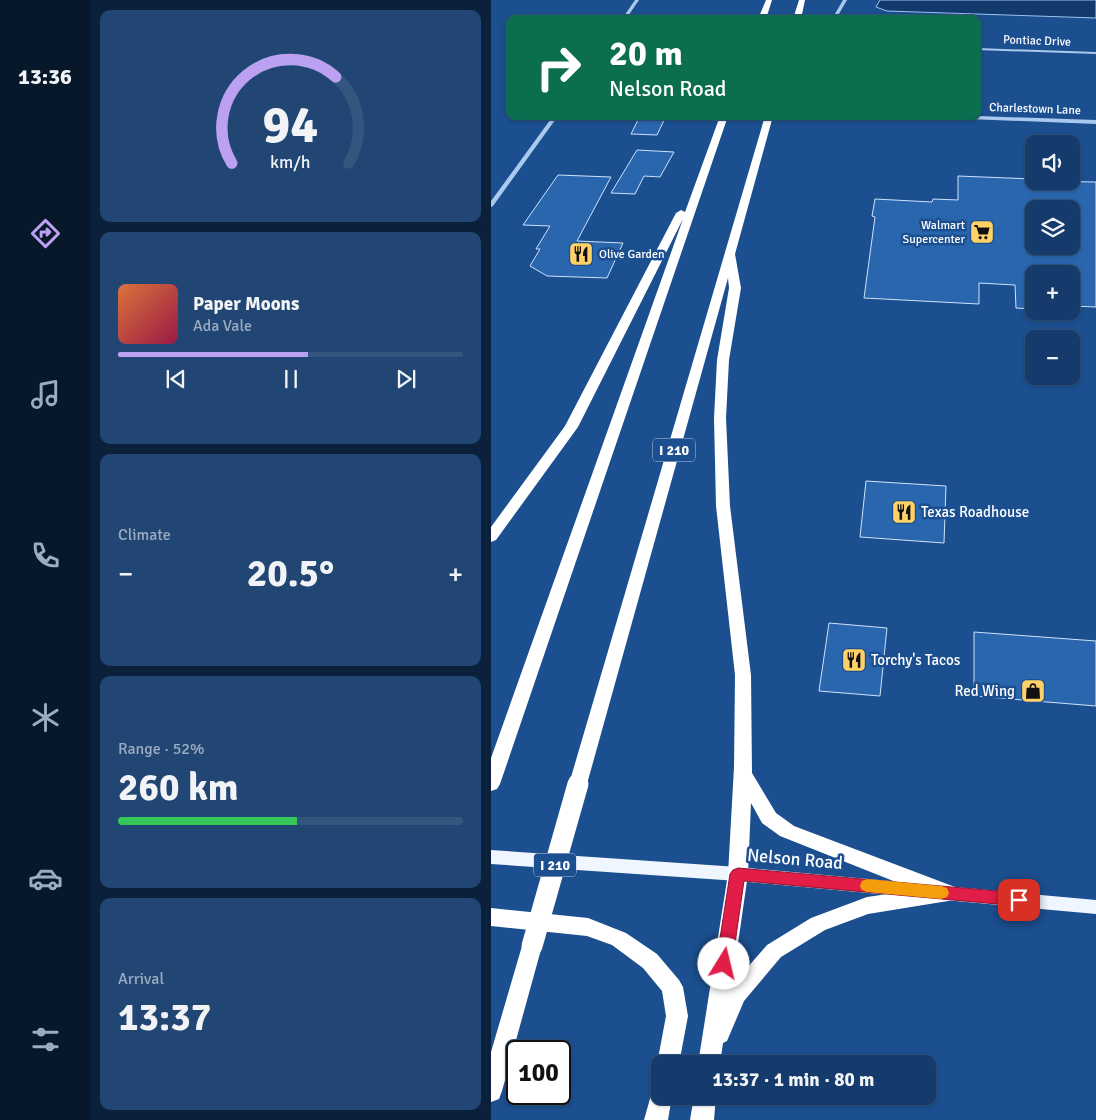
<!DOCTYPE html>
<html lang="en">
<head>
<meta charset="utf-8">
<style>
  body { margin:0; font-family:Signika,sans-serif; background:#214673; color:#f1f3f6; height:100vh; display:flex; flex-direction:column; font-size:19px; white-space:nowrap }
  * { box-sizing:border-box; margin:0 }
  p { font-size:16px; color:#9dadc1 }
  .icon { flex:none; width:28px; height:28px; fill:none; stroke:currentColor; stroke-width:2; stroke-linecap:round; stroke-linejoin:round }
  .map { position:relative; flex:1; overflow:hidden }
  .side { display:flex; flex-direction:column; gap:10px; padding:10px; background:#0b203b; width:401px }
  .side>* { flex:none }
  .top-card { position:absolute; left:15px; top:15px; width:475px; height:105px; border-radius:10px; box-shadow:0 1px 4px #0004,0 0 0 1px #33557e; background:#0b6e4f; color:#fff; overflow:hidden }
  .tools { position:absolute; left:534px; top:135px; display:grid; gap:10px }
  .tools a { display:grid; place-items:center; width:55px; height:55px; border-radius:10px; background:#143b6b; box-shadow:0 1px 4px #0004,0 0 0 1px #33557e; font-size:25px }
  .speed { position:absolute; left:15px; top:1040px; display:flex; gap:10px; font-size:25px; font-weight:700; text-align:center }
  .speed>* { display:grid; place-content:center; width:65px; height:65px; border-radius:50%; background:#143b6b; box-shadow:0 1px 4px #0004,0 0 0 1px #33557e; line-height:1 }
  .speed .limit { border:2px solid #111; border-radius:8px; background:#fff; color:#111 }
  .pin { position:absolute; display:grid; place-items:center; width:42px; height:42px; color:#fff; margin:-21px; border-radius:10px; box-shadow:0 2px 8px #0006 }
  .me { position:absolute; width:55px; margin:-28px; rotate:9deg; stroke-linejoin:round; filter:drop-shadow(0 0 4px #0008) }
  .turn { display:flex; align-items:center; gap:18px; height:105px; padding:0 20px; font-size:22px }
  .turn .icon { width:65px; height:65px; stroke-width:2.5 }
  .turn b { display:block; font-size:35px; line-height:42px }
  .big { font-size:38px; font-weight:700; line-height:1.1 }
  .side .card { flex:1; display:flex; flex-direction:column; justify-content:center; gap:8px; min-width:0; padding:0 18px; border-radius:10px; background:#214673 }
  .side .dial { align-items:center; gap:0 }
  .dial svg { height:130px; overflow:visible; fill:none; stroke:#33557e; stroke-width:7; stroke-linecap:round; text-anchor:middle }
  .dial text { fill:#f1f3f6; stroke:none }
  .song { display:flex; align-items:center; gap:15px }
  .cover { width:60px; height:60px; border-radius:8px; background:linear-gradient(135deg,hsl(20 70% 55%),hsl(340 70% 35%)) }
  .played { height:5px; border-radius:2px; background:linear-gradient(90deg,#bca0f2 55%,#33557e 55%) }
  .keys { display:flex; justify-content:space-around; direction:ltr }
  .heat { display:flex; justify-content:space-between; align-items:center; font-size:28px; direction:ltr }
  .charge { height:8px; border-radius:4px; background:linear-gradient(90deg,#34c759 52%,#33557e 0) }
  .trip { position:absolute; left:160px; top:1055px; width:285px; height:50px; border-radius:10px; background:#143b6b; box-shadow:0 1px 4px #0004,0 0 0 1px #33557e; font-weight:700; line-height:50px; text-align:center }
  main { display:flex; flex:1; min-height:0 }
  .tab-bar { display:flex; flex-direction:column; width:90px; justify-content:space-around; align-items:center; background:#08182b; color:#9dadc1 }
  .tab-bar .icon { width:35px; height:35px }
  .tab-bar .current { color:#bca0f2 }
  .tab-bar b { font-size:22px; color:#f1f3f6 }
  .map>svg:first-child { display:block }
  .water { fill:#123a6d; stroke:#9cc4f0 }
  .building { fill:#2a66ad; stroke:#cfe3fa; fill-rule:evenodd }
  .lines { fill:none; stroke-linecap:round; stroke-linejoin:round }
  .minor { fill:#a9c9ee; fill-rule:evenodd }
  .major { fill:#f0f6ff; fill-rule:evenodd }
  .highway { fill:#fff; fill-rule:evenodd }
  .highway-bridge { stroke:#fff; stroke-width:21 }
  .route { fill:#e11d48; stroke:#92132f }
  .slow { fill:#f59e0b }
  .labels { text-anchor:middle; dominant-baseline:central; stroke-width:5; stroke-linejoin:round; paint-order:stroke }
  .far-street-label { font-size:12px; fill:#fff; stroke:#1b4f8f }
  .far-poi-label { font-size:12px; fill:#fff; stroke:#1b4f8f; text-anchor:end }
  .shield { fill:#1b4f8f; stroke:#bbcadd; stroke-width:1 }
  .shield-label { font-size:14px; font-weight:bold; fill:#fff }
  .poi-label { font-size:15px; fill:#fff; stroke:#1b4f8f; text-anchor:start }
  .near-street-label { font-size:18px; fill:#fff; stroke:#1b4f8f }
</style>
</head>
<body>
<main>
<nav class="tab-bar">
<b>13:36</b>
<svg class="icon current" aria-label="directions" viewBox="0 0 24 24"><path d="M12 3l9 9-9 9-9-9zM9 14v-3h6M13 9l2 2-2 2"/></svg>
<svg class="icon" aria-label="music" viewBox="0 0 24 24"><path d="M9 18V5l10-2v13"/><circle cx="6" cy="18" r="3"/><circle cx="16" cy="16" r="3"/></svg>
<svg class="icon" aria-label="phone" viewBox="0 0 24 24"><path d="M5 4h4l2 5-3 2q2 4 5 5l2-3 5 2v4C11 20 4 13 5 4z"/></svg>
<svg class="icon" aria-label="climate" viewBox="0 0 24 24"><path d="M12 3v18M4 7l16 10M4 17L20 7"/></svg>
<svg class="icon" aria-label="car" viewBox="0 0 24 24"><path d="M5 17H2v-5l4-1 3-4h7l3 4 3 1v5h-3M9 17h6M6 11h13"/><circle cx="7" cy="17" r="2"/><circle cx="17" cy="17" r="2"/></svg>
<svg class="icon" aria-label="filters" viewBox="0 0 24 24"><path d="M4 7h16M4 17h16"/><circle cx="9" cy="7" r="2"/><circle cx="15" cy="17" r="2"/></svg>
</nav>
<section class="side">
<div class="card dial"><svg viewBox="0 0 100 80">
<path d="M14 69A42 42 0 1 1 86 69"/>
<path d="M14 69A42 42 0 0 1 78 16" stroke="#bca0f2"/>
<text x="50" y="56" font-size="32" font-weight="700">94</text>
<text x="50" y="72" font-size="11">km/h</text>
</svg></div>
<div class="card">
<div class="song"><i class="cover"></i><div><b>Paper Moons</b><p>Ada Vale</p></div></div>
<div class="played"></div>
<div class="keys"><svg class="icon" aria-label="previous" viewBox="0 0 24 24"><path d="M18 5L8 12l10 7zM5 5v14"/></svg><svg class="icon" aria-label="pause" viewBox="0 0 24 24"><path d="M8 5v14M16 5v14"/></svg><svg class="icon" aria-label="next" viewBox="0 0 24 24"><path d="M6 5l10 7-10 7zM19 5v14"/></svg></div>
</div>
<div class="card"><p>Climate</p>
<div class="heat"><a>−</a><b class="big">20.5°</b><a>+</a></div>
</div>
<div class="card"><p>Range · 52%</p><b class="big">260 km</b><div class="charge"></div></div>
<div class="card"><p>Arrival</p><b class="big">13:37</b></div>
</section>
<div class="map">
<svg width="605" height="1120" viewBox="0 0 605 1120">
  <rect width="100%" height="100%" fill="#1b4f8f"/>
  <!-- water -->
  <path class="water" d="M389 0H605V18L396 11 385 7Z"/>
  <!-- building -->
  <path class="building" d="M149 116H175L166 135 140 134Z
    M146 150 183 152 169 177 153 176 144 194 120 193Z
    M67 175 120 177 86 241 132 243 116 278 56 276 39 266 49 249H45L59 226 32 225Z
    M467 176 542 179V181L605 182V307L580 306V274H542V309L525 308 524 285 488 283V304L373 298 384 217 381 216 384 199 441 202 442 199 467 200ZM542 209H580V246H542Z
    M375 481 455 486 453 543 369 537Z
    M338 623 396 628 389 696 328 691Z
    M483 632 605 641V706L483 696Z"/>
  <g class="lines">
    <!-- minor -->
    <path class="minor" d="M144 0H148L135 19H131Z
      M352 0H356L345 19H341Z
      M486 48 605 52V54L486 50Z
      M62 116H67L2 206 0 207V201Z
      M450 116H486L605 120V124L452 118Z"/>
    <!-- major -->
    <path class="major" d="M0 850 247 867 605 900V914L247 881 0 864Z"/>
    <!-- highway -->
    <path class="highway" d="M275 0H281L275 19H267Z
      M308 0H314L310 19H302Z
      M229 116H237L9 784 6 789 0 791V758L192 219 87 427 5 540 0 542V527L74 426 185 213 190 210 194 212Z
      M274 116H282L244 254 250 288 238 360 235 418 239 506 260 675 261 773 285 813 303 826 464 887 467 893 464 899 457 901 377 914 334 930 290 957 253 1001 236 1041 232 1043 229 1064H207L237 874 243 767 244 675 225 506 223 418 226 360 238 288 237 278 96 784 93 789 87 791 81 789 78 784ZM260 803 271 823 289 836 425 890 376 897 320 918 276 945 241 985 257 874Z
      M0 908 97 918 135 933 166 954 188 980 192 987 197 1016 188 1064H169V1071L166 1064 175 1016 171 991 152 968 121 945 96 936 0 926Z
      M41 937 48 940 51 946 11 1091 8 1099 0 1102V1052L31 946 34 940Z
      M169 1085V1096H181L177 1120H153L162 1088Z
      M203 1096H225L223 1120H199Z"/>
    <!-- highway-bridge -->
    <path class="highway-bridge" d="M41 946 87 784"/>
  </g>
  <!-- route -->
  <path class="route" d="M247 868 528 893 534 895 536 900 534 904 528 906 253 881 241 964 239 968 233 971 228 968 225 964 239 874 242 870Z"/>
  <!-- slow -->
  <path class="slow" d="M376 879 450 886 456 888 458 893 456 897 450 899 376 892 371 890 369 886 371 881Z"/>
  <!-- icons -->
  <defs>
    <symbol id="supermarket-square" viewBox="-11 -11 22 22"><rect x="-9" y="-9" width="18" height="18" rx="4" fill="#ffd166" stroke="#1b4f8f"/><path d="M-6-5.5h2.5l.6 2H6L4.5 2H-2.5L-4.4-4H-6ZM-1.5 3.2a1.3 1.3 0 1 0 .1 0ZM3 3.2a1.3 1.3 0 1 0 .1 0Z" fill="#111"/></symbol>
    <symbol id="restaurant-square" viewBox="-11 -11 22 22"><rect x="-9" y="-9" width="18" height="18" rx="4" fill="#ffd166" stroke="#1b4f8f"/><path d="M-5-6h1v4h1v-4h1v4h1v-4h1v5L-1.5 .5V6h-2V.5L-5-1ZM5-6V6H3V1.5H1.5Q1.5-4 5-6Z" fill="#111"/></symbol>
    <symbol id="shop-square" viewBox="-11 -11 22 22"><rect x="-9" y="-9" width="18" height="18" rx="4" fill="#ffd166" stroke="#1b4f8f"/><path d="M-5-2.5h2.3a2.7 3.5 0 0 1 5.4 0H5L5.5 6h-11ZM-1.5-2.5h3a1.5 2.3 0 0 0-3 0Z" fill="#111"/></symbol>
  </defs>
  <g fill-rule="evenodd">
    <use href="#supermarket-square" x="477" y="218" width="28" height="28"/>
    <use href="#restaurant-square" x="76" y="240" width="28" height="28"/>
    <use href="#restaurant-square" x="399" y="498" width="28" height="28"/>
    <use href="#restaurant-square" x="349" y="646" width="28" height="28"/>
    <use href="#shop-square" x="528" y="677" width="28" height="28"/>
  </g>
  <g class="labels">
    <!-- far-street labels -->
    <g class="far-street-label">
      <text transform="translate(546 41) rotate(2)">Pontiac Drive</text>
      <text transform="translate(544 109) rotate(2)">Charlestown Lane</text>
    </g>
    <!-- far-poi labels -->
    <g class="far-poi-label">
      <text x="474" y="225">Walmart<tspan x="474" dy="14">Supercenter</tspan></text>
      <text x="108" y="254" text-anchor="start">Olive Garden</text>
    </g>
    <!-- shield labels -->
    <g class="shield">
      <rect x="162" y="438.5" width="42" height="23" rx="4"/>
      <rect x="43" y="853.5" width="42" height="23" rx="4"/>
    </g>
    <g class="shield-label">
      <text x="183" y="450">I 210</text>
      <text x="64" y="865">I 210</text>
    </g>
    <!-- poi labels -->
    <g class="poi-label">
      <text x="430" y="512">Texas Roadhouse</text>
      <text x="380" y="660">Torchy's Tacos</text>
      <text x="524" y="691" text-anchor="end">Red Wing</text>
    </g>
    <!-- near-street labels -->
    <g class="near-street-label">
      <text transform="translate(304 859) rotate(5)">Nelson Road</text>
    </g>
  </g>
</svg>
<div class="tools">
<a><svg class="icon" aria-label="sound" viewBox="0 0 24 24"><path d="M4 9h4l5-4v14l-5-4H4zM17 9q2 3 0 6"/></svg></a>
<a><svg class="icon" aria-label="layers" viewBox="0 0 24 24"><path d="M12 4l9 5-9 5-9-5zM3 14l9 5 9-5"/></svg></a>
<a>+</a>
<a>−</a>
</div>
<div class="speed"><div class="limit">100</div></div>
<div class="pin" style="left:528px;top:900px;background:#d93025"><svg class="icon" aria-label="arrive" viewBox="0 0 24 24"><path d="M6 21V4h12l-3 4 3 4H6"/></svg></div>
<svg class="me" style="left:233px;top:964px" viewBox="-20 -20 40 40"><circle r="19" fill="#fff"/><path d="M0-13L10 11 0 6-10 11z" fill="#e11d48"/></svg>
<div class="trip">13:37 · 1 min · 80 m</div>
<div class="top-card">
<div class="turn"><svg class="icon" aria-label="right" viewBox="0 0 24 24"><path d="M7 20v-9h11M14 6l5 5-5 5"/></svg><div><b>20 m</b>Nelson Road</div></div>
</div>
</div>
</main>
</body>
</html>
